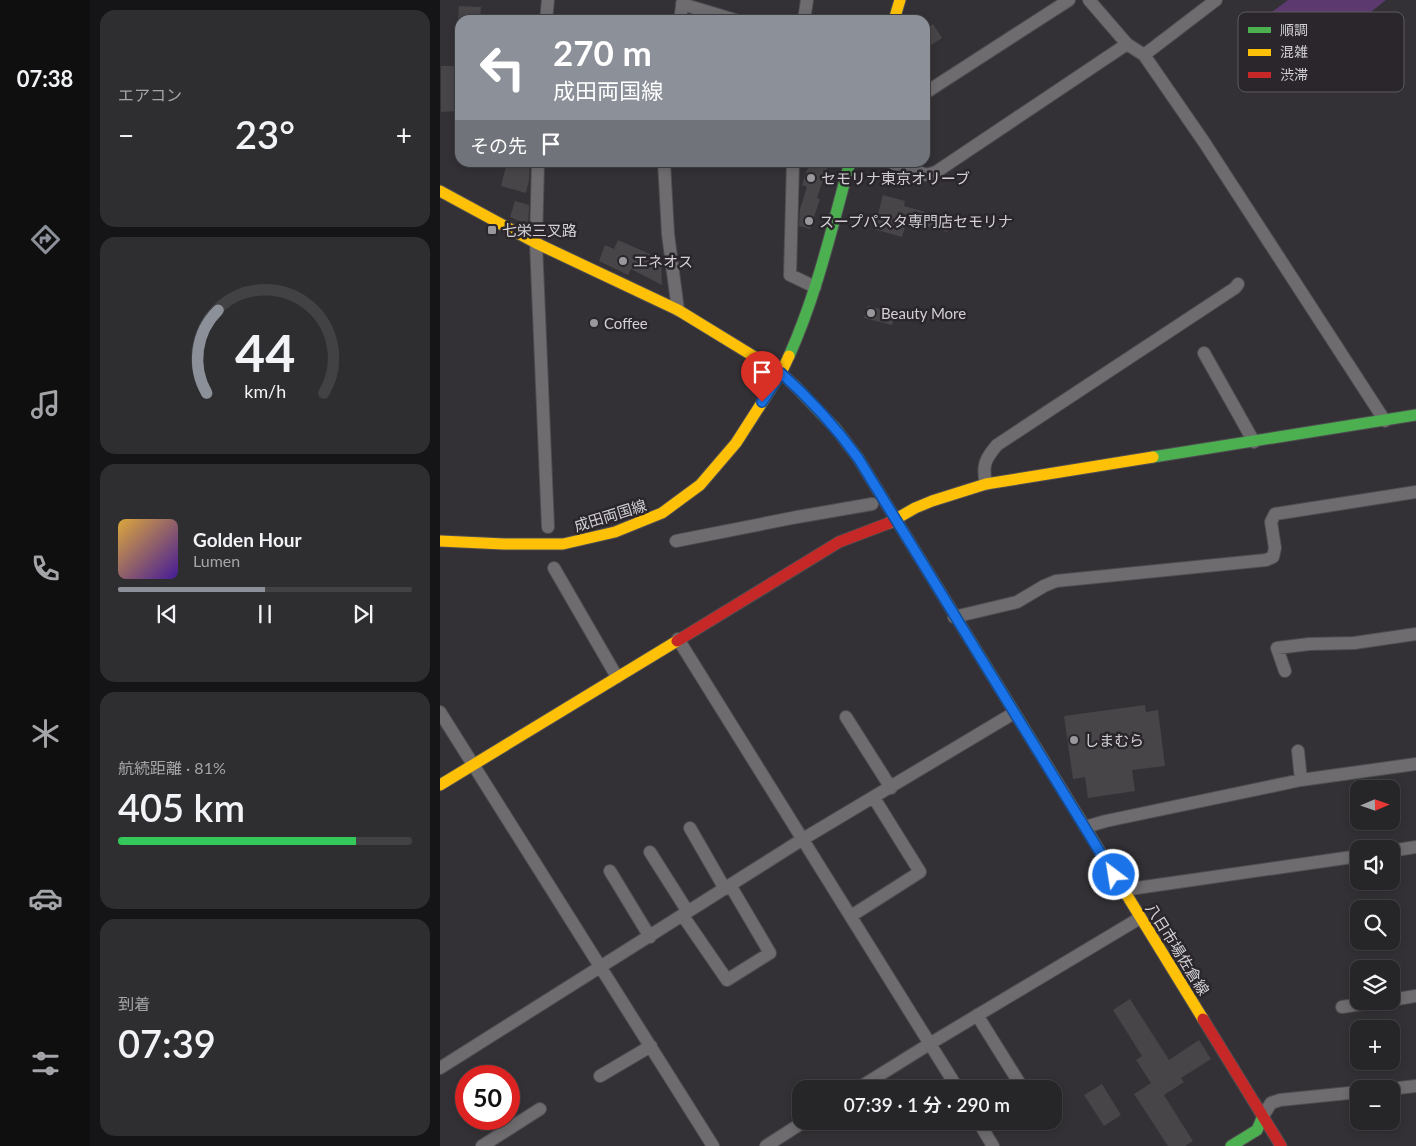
<!DOCTYPE html>
<html lang="ja">
<head>
<meta charset="utf-8">
<style>
  body { margin:0; font-family:Lato,"Noto Sans JP",sans-serif; background:#2e2d30; color:#f1f3f6; height:100vh; display:flex; flex-direction:column; font-size:19px; white-space:nowrap }
  * { box-sizing:border-box; margin:0 }
  p { font-size:16px; color:#a4a5a8 }
  .icon { flex:none; width:28px; height:28px; fill:none; stroke:currentColor; stroke-width:2; stroke-linecap:round; stroke-linejoin:round }
  .map { position:relative; flex:1; overflow:hidden }
  .drawer { display:flex; flex-direction:column; gap:10px; padding:10px; background:#151416; width:350px }
  .drawer>* { flex:none }
  .guide { position:absolute; left:15px; top:15px; width:475px; height:152px; border-radius:15px; box-shadow:0 2px 8px #0003,0 0 0 1px #424245; background:#8c9099; color:#fff; overflow:hidden }
  .needle { width:32px; rotate:88deg }
  .tools { position:absolute; left:910px; top:780px; display:grid; gap:10px }
  .tools a { display:grid; place-items:center; width:50px; height:50px; border-radius:10px; background:#262528; box-shadow:0 2px 8px #0003,0 0 0 1px #424245; font-size:25px }
  .speed { position:absolute; left:15px; top:1065px; display:flex; gap:10px; font-size:25px; font-weight:700; text-align:center }
  .speed>* { display:grid; place-content:center; width:65px; height:65px; border-radius:50%; background:#262528; box-shadow:0 2px 8px #0003,0 0 0 1px #424245; line-height:1 }
  .speed .limit { border:8px solid #d22; background:#fff; color:#111 }
  .pin { position:absolute; display:grid; place-items:center; width:42px; height:42px; color:#fff; margin:-51px -21px; border-radius:50% 50% 50% 0; rotate:-45deg; box-shadow:0 0 5px #0007 }
  .pin .icon { rotate:45deg }
  .me { position:absolute; width:55px; margin:-28px; rotate:329deg; stroke-linejoin:round; filter:drop-shadow(0 0 4px #0008) }
  .turn { display:flex; align-items:center; gap:18px; height:105px; padding:0 15px; font-size:22px }
  .turn .icon { width:65px; height:65px; stroke-width:2.5 }
  .turn b { display:block; font-size:35px; line-height:42px }
  .then { display:flex; align-items:center; height:48px; padding:0 15px; background:#0003; gap:10px; font-size:19px }
  .big { font-size:38px; font-weight:600; line-height:1.1 }
  .drawer .card { flex:1; display:flex; flex-direction:column; justify-content:center; gap:8px; min-width:0; padding:0 18px; border-radius:15px; background:#2e2d30 }
  .drawer .dial { align-items:center; gap:0 }
  .dial svg { height:130px; overflow:visible; fill:none; stroke:#424245; stroke-width:7; stroke-linecap:round; text-anchor:middle }
  .dial text { fill:#f1f3f6; stroke:none }
  .song { display:flex; align-items:center; gap:15px }
  .cover { width:60px; height:60px; border-radius:8px; background:linear-gradient(135deg,hsl(40 70% 55%),hsl(260 70% 35%)) }
  .played { height:5px; border-radius:2px; background:linear-gradient(90deg,#8c9099 50%,#424245 50%) }
  .keys { display:flex; justify-content:space-around; direction:ltr }
  .heat { display:flex; justify-content:space-between; align-items:center; font-size:28px; direction:ltr }
  .charge { height:8px; border-radius:4px; background:linear-gradient(90deg,#34c759 81%,#424245 0) }
  .trip { position:absolute; left:352px; top:1080px; width:270px; height:50px; border-radius:15px; background:#262528; box-shadow:0 2px 8px #0003,0 0 0 1px #424245; font-weight:600; line-height:50px; text-align:center }
  main { display:flex; flex:1; min-height:0 }
  .tabs { display:flex; flex-direction:column; width:90px; justify-content:space-around; align-items:center; background:#0f0f10; color:#a4a5a8 }
  .tabs .icon { width:35px; height:35px }
  .tabs .on { color:#8c9099 }
  .tabs b { font-size:22px; color:#f1f3f6 }
  .map>svg:first-child { display:block }
  .green { fill:#5c3a70 }
  .building { fill:#474548 }
  .lines { fill:none; stroke-linecap:round; stroke-linejoin:round }
  .street-casing { stroke:#4f4d51; stroke-width:14 }
  .fast-casing { stroke:#4f4d51; stroke-width:13 }
  .slow-casing { stroke:#4f4d51; stroke-width:13 }
  .jam-casing { stroke:#4f4d51; stroke-width:13 }
  .street { stroke:#6e6c6f; stroke-width:12 }
  .fast { stroke:#4caf50; stroke-width:11 }
  .slow { stroke:#ffc107; stroke-width:11 }
  .jam { stroke:#c62828; stroke-width:11 }
  .route-casing { stroke:#114b97; stroke-width:12 }
  .route { stroke:#1a73e8; stroke-width:9 }
  .poi-dot { fill:#9a989c; stroke:#2a262c; stroke-width:2 }
  .labels { text-anchor:middle; dominant-baseline:central; stroke-width:5; stroke-linejoin:round; paint-order:stroke }
  .poi-label { font-size:15px; fill:#d2d0d4; stroke:#2a262c; text-anchor:start }
  .street-label { font-size:15px; fill:#d2d0d4; stroke:#2a262c }
  .key { fill:#2a262c; stroke:#5c595e; stroke-width:1 }
  .key-label { font-size:14px; fill:#d2d0d4 }
</style>
</head>
<body>
<main>
<nav class="tabs">
<b>07:38</b>
<svg class="icon on" aria-label="directions" viewBox="0 0 24 24"><path d="M12 3l9 9-9 9-9-9zM9 14v-3h6M13 9l2 2-2 2"/></svg>
<svg class="icon" aria-label="music" viewBox="0 0 24 24"><path d="M9 18V5l10-2v13"/><circle cx="6" cy="18" r="3"/><circle cx="16" cy="16" r="3"/></svg>
<svg class="icon" aria-label="phone" viewBox="0 0 24 24"><path d="M5 4h4l2 5-3 2q2 4 5 5l2-3 5 2v4C11 20 4 13 5 4z"/></svg>
<svg class="icon" aria-label="climate" viewBox="0 0 24 24"><path d="M12 3v18M4 7l16 10M4 17L20 7"/></svg>
<svg class="icon" aria-label="car" viewBox="0 0 24 24"><path d="M5 17H2v-5l4-1 3-4h7l3 4 3 1v5h-3M9 17h6M6 11h13"/><circle cx="7" cy="17" r="2"/><circle cx="17" cy="17" r="2"/></svg>
<svg class="icon" aria-label="filters" viewBox="0 0 24 24"><path d="M4 7h16M4 17h16"/><circle cx="9" cy="7" r="2"/><circle cx="15" cy="17" r="2"/></svg>
</nav>
<section class="drawer">
<div class="card"><p>エアコン</p>
<div class="heat"><a>−</a><b class="big">23°</b><a>+</a></div>
</div>
<div class="card dial"><svg viewBox="0 0 100 80">
<path d="M14 69A42 42 0 1 1 86 69"/>
<path d="M14 69A42 42 0 0 1 21 18" stroke="#8c9099"/>
<text x="50" y="56" font-size="32" font-weight="700">44</text>
<text x="50" y="72" font-size="11">km/h</text>
</svg></div>
<div class="card">
<div class="song"><i class="cover"></i><div><b>Golden Hour</b><p>Lumen</p></div></div>
<div class="played"></div>
<div class="keys"><svg class="icon" aria-label="previous" viewBox="0 0 24 24"><path d="M18 5L8 12l10 7zM5 5v14"/></svg><svg class="icon" aria-label="pause" viewBox="0 0 24 24"><path d="M8 5v14M16 5v14"/></svg><svg class="icon" aria-label="next" viewBox="0 0 24 24"><path d="M6 5l10 7-10 7zM19 5v14"/></svg></div>
</div>
<div class="card"><p>航続距離 · 81%</p><b class="big">405 km</b><div class="charge"></div></div>
<div class="card"><p>到着</p><b class="big">07:39</b></div>
</section>
<div class="map">
<svg width="976" height="1146" viewBox="0 0 976 1146">
  <rect width="100%" height="100%" fill="#333135"/>
  <!-- green -->
  <path class="green" d="M848 0H946L861 67 832 60 808 30Z"/>
  <!-- building -->
  <path class="building" d="M19 6 41 7 40 20H18Z
    M493 24 502 38 485 49V29Z
    M1 66H16V74H20V90H17V111L1 112Z
    M67 162H90L89 180 86 193 61 186Z
    M370 162H389L377 198 380 199 370 229 359 226 360 209 367 187 362 185Z
    M443 195 465 201 464 206 511 219 507 232 467 221 462 237 434 229Z
    M75 201 89 205 88 225 70 217Z
    M178 240 221 259 222 285 191 269 188 275 159 261 165 245 174 249Z
    M428 306 456 313 452 325 424 318Z
    M705 705 706 712 718 710 725 766 692 770 695 791 648 798 645 777 633 779 624 716Z
    M690 999 729 1060 759 1040 771 1059 741 1078 744 1082 724 1095 753 1141 745 1146H728L694 1094 711 1083 696 1060 702 1056 673 1010Z
    M662 1084 681 1115 664 1126 644 1095Z"/>
  <g class="lines">
    <defs>
      <path id="street" d="M649 0 687 44 704 55 764 142 945 421
        M242 4 295 20
        M106 20 108 0
        M240 20 243 0
        M364 20 367 0
        M704 55 776 0
        M485 93 629 0
        M98 162 96 243 108 527
        M224 162 228 234 238 310
        M353 162 350 275 375 287
        M449 162 487 175 496 172 687 44
        M764 353 814 442
        M546 484C542 466 545 459 557 445L795 288 798 284
        M236 541 357 517 432 504
        M114 568 177 677
        M514 617 577 602 604 586 616 581 826 560 833 557 835 548 831 522 835 514 976 492
        M238 639 518 1089
        M845 671 837 648 869 644 914 643 976 634
        M0 712 273 1146
        M406 717 451 788
        M858 751 861 780
        M645 827 666 821 861 780 976 764
        M250 828 285 889
        M951 851 976 847
        M210 852 248 912
        M170 871 210 937
        M683 890 919 856
        M243 916 287 980 330 953 290 885
        M411 916 480 872 434 798
        M951 1000 976 996
        M902 1007 942 1001
        M537 1015 580 1084
        M0 1068 363 839 574 713
        M160 1076 211 1046
        M417 1089 491 1043 700 918
        M950 1089 976 1086
        M823 1116 831 1103 840 1100 919 1092
        M538 1121 553 1146
        M42 1146 100 1109
        M326 1146 365 1121"/>
      <path id="fast" d="M349 356C377 294 392 227 410 162
        M356 387 396 429 418 458 597 749
        M713 457 976 415
        M791 1146 817 1130 823 1116"/>
      <path id="slow" d="M454 20 460 0
        M0 191 96 243 238 310 341 373 356 387
        M449 523 475 508 492 501 546 484 713 457
        M0 541 64 544H123L175 532 222 513 260 485 296 443 341 373 349 356
        M597 749 763 1019
        M0 785 237 641"/>
      <path id="jam" d="M237 641 399 542 449 523
        M763 1019 841 1146"/>
    </defs>
    <!-- street casing -->
    <use href="#street" class="street-casing"/>
    <!-- fast casing -->
    <use href="#fast" class="fast-casing"/>
    <!-- slow casing -->
    <use href="#slow" class="slow-casing"/>
    <!-- jam casing -->
    <use href="#jam" class="jam-casing"/>
    <!-- street -->
    <use href="#street" class="street"/>
    <!-- fast -->
    <use href="#fast" class="fast"/>
    <!-- slow -->
    <use href="#slow" class="slow"/>
    <!-- jam -->
    <use href="#jam" class="jam"/>
  </g>
  <g class="lines">
    <defs>
      <path id="route" d="M322 402 341 373C370 399 395 426 418 458L674 875"/>
    </defs>
    <!-- route casing -->
    <use href="#route" class="route-casing"/>
    <!-- route -->
    <use href="#route" class="route"/>
  </g>
  <!-- markers -->
  <g class="poi-dot">
    <circle cx="371" cy="178" r="5"/>
    <circle cx="369" cy="221" r="5"/>
    <rect x="47" y="225" width="10" height="10" rx="2.5"/>
    <circle cx="183" cy="261" r="5"/>
    <circle cx="431" cy="313" r="5"/>
    <circle cx="154" cy="323" r="5"/>
    <circle cx="634" cy="740" r="5"/>
  </g>
  <g class="labels">
    <!-- poi labels -->
    <g class="poi-label">
      <text x="381" y="178">セモリナ東京オリーブ</text>
      <text x="379" y="221">スープパスタ専門店セモリナ</text>
      <text x="62" y="230">七栄三叉路</text>
      <text x="193" y="261">エネオス</text>
      <text x="441" y="313">Beauty More</text>
      <text x="164" y="323">Coffee</text>
      <text x="644" y="740">しまむら</text>
    </g>
    <!-- street labels -->
    <g class="street-label">
      <text transform="translate(170 515) rotate(-17)">成田両国線</text>
      <text transform="translate(738 949) rotate(58)">八日市場佐倉線</text>
    </g>
  </g>
  <!-- legend -->
  <rect x="798" y="12" width="166" height="80" rx="8" class="key"/>
  <rect x="808" y="27" width="23" height="6" fill="#4caf50"/>
  <rect x="808" y="49" width="23" height="7" fill="#ffc107"/>
  <rect x="808" y="72" width="23" height="6" fill="#c62828"/>
  <g class="key-label">
    <text x="840" y="35">順調</text>
    <text x="840" y="57">混雑</text>
    <text x="840" y="80">渋滞</text>
  </g>
</svg>
<div class="tools">
<a><svg class="needle" viewBox="-14 -14 28 28"><path d="M0-13l5 13h-10z" fill="#e53935"/><path d="M0 13l5-13h-10z" fill="#a4a5a8"/></svg></a>
<a><svg class="icon" aria-label="sound" viewBox="0 0 24 24"><path d="M4 9h4l5-4v14l-5-4H4zM17 9q2 3 0 6"/></svg></a>
<a><svg class="icon" aria-label="search" viewBox="0 0 24 24"><circle cx="10" cy="10" r="6"/><path d="M15 15l6 6"/></svg></a>
<a><svg class="icon" aria-label="layers" viewBox="0 0 24 24"><path d="M12 4l9 5-9 5-9-5zM3 14l9 5 9-5"/></svg></a>
<a>+</a>
<a>−</a>
</div>
<div class="speed"><div class="limit">50</div></div>
<div class="pin" style="left:322px;top:402px;background:#d93025"><svg class="icon" aria-label="arrive" viewBox="0 0 24 24"><path d="M6 21V4h12l-3 4 3 4H6"/></svg></div>
<svg class="me" style="left:674px;top:875px" viewBox="-20 -20 40 40"><circle r="17" fill="#1a73e8" stroke="#fff" stroke-width="3"/><path d="M0-11L8 9 0 5-8 9z" fill="#fff"/></svg>
<div class="trip">07:39 · 1 分 · 290 m</div>
<div class="guide">
<div class="turn"><svg class="icon" aria-label="left" viewBox="0 0 24 24"><path d="M17 20v-9H6M10 6l-5 5 5 5"/></svg><div><b>270 m</b>成田両国線</div></div>
<div class="then">その先<svg class="icon" aria-label="arrive" viewBox="0 0 24 24"><path d="M6 21V4h12l-3 4 3 4H6"/></svg></div>
</div>
</div>
</main>
</body>
</html>
